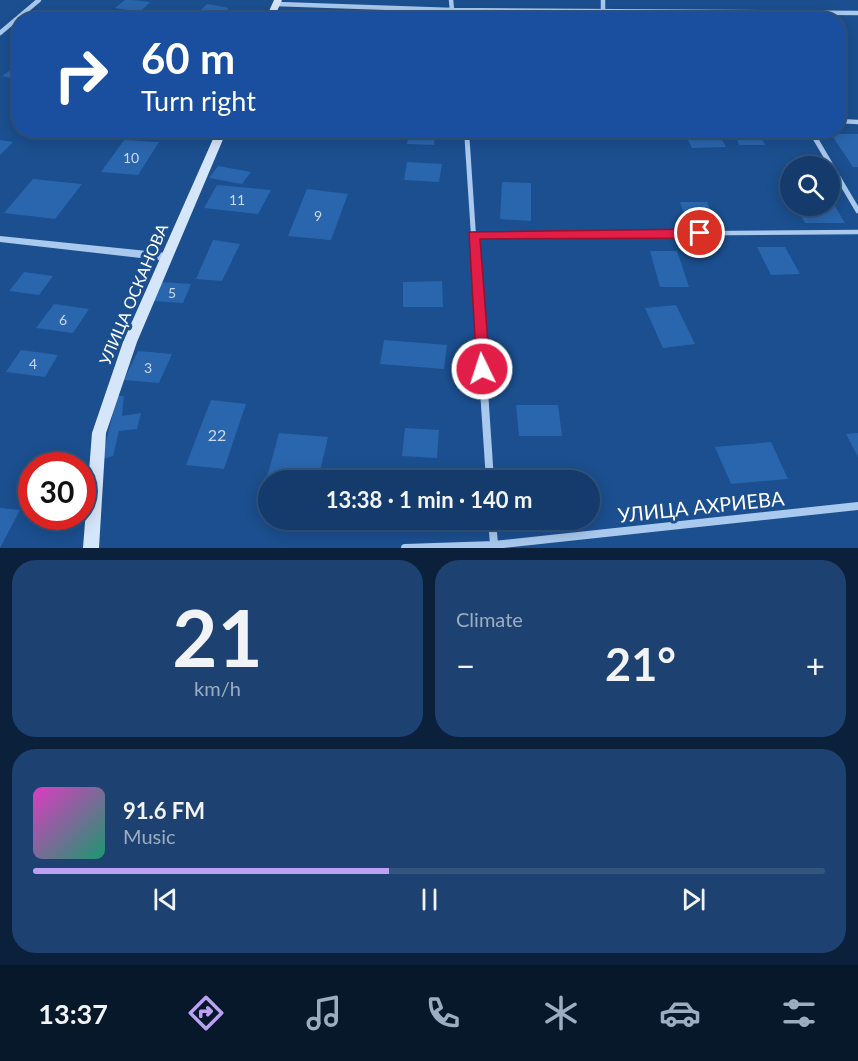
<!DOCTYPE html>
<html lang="en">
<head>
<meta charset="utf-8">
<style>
  body { margin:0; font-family:Lato,sans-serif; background:#1d4271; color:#f1f3f6; height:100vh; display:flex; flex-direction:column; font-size:22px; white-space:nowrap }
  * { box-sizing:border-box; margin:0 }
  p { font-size:20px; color:#9dadc1 }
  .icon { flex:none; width:33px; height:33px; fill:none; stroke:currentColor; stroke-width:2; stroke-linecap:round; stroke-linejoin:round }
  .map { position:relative; height:548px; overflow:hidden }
  .panel { display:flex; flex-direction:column; gap:12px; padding:12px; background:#0b203b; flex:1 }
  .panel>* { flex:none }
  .hud { position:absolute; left:12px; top:12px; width:834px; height:126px; border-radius:24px; box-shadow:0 3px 15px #0003,0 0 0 2px #33557e; background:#1a4fa0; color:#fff; overflow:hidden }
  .buttons { position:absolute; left:780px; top:156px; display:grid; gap:12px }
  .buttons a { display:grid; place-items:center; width:60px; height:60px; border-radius:50%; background:#143b6b; box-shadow:0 3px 15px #0003,0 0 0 2px #33557e; font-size:30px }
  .speed { position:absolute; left:18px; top:452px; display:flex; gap:12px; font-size:30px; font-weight:700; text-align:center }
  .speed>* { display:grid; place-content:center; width:78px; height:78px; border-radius:50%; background:#143b6b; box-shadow:0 3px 15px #0003,0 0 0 2px #33557e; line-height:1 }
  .speed .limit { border:9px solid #d22; background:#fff; color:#111 }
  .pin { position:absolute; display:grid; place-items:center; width:51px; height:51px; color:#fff; margin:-26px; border:3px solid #fff; border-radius:50%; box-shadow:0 2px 6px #0007 }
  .me { position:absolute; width:66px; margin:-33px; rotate:356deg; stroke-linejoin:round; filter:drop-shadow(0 0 4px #0008) }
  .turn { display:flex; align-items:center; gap:21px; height:126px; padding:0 30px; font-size:27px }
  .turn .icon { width:78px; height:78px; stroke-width:2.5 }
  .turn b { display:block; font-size:42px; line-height:51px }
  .big { font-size:45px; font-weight:700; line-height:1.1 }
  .panel .tile { flex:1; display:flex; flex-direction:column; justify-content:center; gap:9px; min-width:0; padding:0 21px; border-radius:24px; background:#1d4271 }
  .panel .dial { align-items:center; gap:0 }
  .dial b { font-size:78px; line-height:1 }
  .song { display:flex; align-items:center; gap:18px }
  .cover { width:72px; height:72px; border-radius:9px; background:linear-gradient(135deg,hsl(310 70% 55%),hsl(160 70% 35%)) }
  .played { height:6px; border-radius:3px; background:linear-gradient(90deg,#bca0f2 45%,#33557e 45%) }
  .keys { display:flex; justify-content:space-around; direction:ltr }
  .heat { display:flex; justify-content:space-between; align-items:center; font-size:33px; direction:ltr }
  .panel .tiles { flex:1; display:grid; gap:12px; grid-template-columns:1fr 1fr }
  .tile:last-child { grid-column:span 2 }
  .trip { position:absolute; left:258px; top:470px; width:342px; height:60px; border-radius:30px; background:#143b6b; box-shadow:0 3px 15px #0003,0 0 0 2px #33557e; font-weight:700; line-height:60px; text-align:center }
  .tabs { display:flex; height:96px; justify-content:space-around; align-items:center; background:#08182b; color:#9dadc1 }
  .tabs .icon { width:42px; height:42px }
  .tabs .current { color:#bca0f2 }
  .tabs b { font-size:27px; color:#f1f3f6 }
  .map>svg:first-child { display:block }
  .building { fill:#2a66ad }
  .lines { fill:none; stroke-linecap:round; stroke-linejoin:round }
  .service { stroke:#a9c9ee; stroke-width:4.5 }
  .minor-far2 { stroke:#a9c9ee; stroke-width:4.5 }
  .minor-far1 { stroke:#a9c9ee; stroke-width:5 }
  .minor { stroke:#a9c9ee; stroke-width:8 }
  .tertiary { fill:#a9c9ee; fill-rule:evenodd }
  .secondary { fill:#d6e6fa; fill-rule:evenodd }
  .route { fill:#e11d48; stroke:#92132f; stroke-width:1.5 }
  .labels { text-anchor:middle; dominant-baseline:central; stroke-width:6; stroke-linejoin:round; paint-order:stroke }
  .number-label { font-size:14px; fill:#cad9ea }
  .street-label { font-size:16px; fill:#fff; stroke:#1b4f8f }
  .near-number-label { font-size:16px; fill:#cad9ea }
  .near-street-label { font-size:20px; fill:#fff; stroke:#1b4f8f }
</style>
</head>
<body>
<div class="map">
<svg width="858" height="548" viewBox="0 0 858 548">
  <rect width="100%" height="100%" fill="#1b4f8f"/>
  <!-- building -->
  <path class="building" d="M125 0H132L150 2 140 12 115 8Z
    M207 4 229 8 221 15 199 12Z
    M353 11 383 12 382 20H351Z
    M422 13H442V20H421Z
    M522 15H543L544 20H522Z
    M20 64V80L2 76Z
    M683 130H717L726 147 692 148Z
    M733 130H758L765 145H739Z
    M409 131 435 132 434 145 407 144Z
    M831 134H858V167H853Z
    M0 140 13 142 0 155Z
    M124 140 159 142 138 175 101 172Z
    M407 162 442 164 439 182 404 180Z
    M218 166 251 172 242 184 209 178Z
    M33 179 82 184 55 219 4 213Z
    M502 182 531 183V221L500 219Z
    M217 185 271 190 258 214 204 208Z
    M307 189 348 194 331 240 288 236Z
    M830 198 845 223H805L796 206H830Z
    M680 202H707L715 225 687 224Z
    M213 240 240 244 222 281 196 279Z
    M757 247H785L800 274 771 275Z
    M650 251H677L689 287H660Z
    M24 272 53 276 39 295 9 291Z
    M442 281 443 307H403V282Z
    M162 282 191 284 183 303 153 301Z
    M54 304 89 309 73 333 36 328Z
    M676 305 695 344 663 348 645 308Z
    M384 340 447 345 444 369 380 364Z
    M21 350 58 355 45 377 6 372Z
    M138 351 172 354 159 383 124 380Z
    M117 396H124L122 416 141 413 137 429 119 431 113 456 102 459Z
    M211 400 246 404 224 469 186 465Z
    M516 405H558L562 436H519Z
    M405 428 439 430 437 458 402 456Z
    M279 433 328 437 318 480H268V488H264Z
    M858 433V457L846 434Z
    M771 442 788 479 731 484 715 447Z
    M568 469 571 480H519L518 475Z
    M0 508 20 510 0 548Z"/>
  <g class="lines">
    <!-- service -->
    <path class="service" d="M473 235 858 232"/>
    <!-- minor-far2 -->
    <path class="minor-far2" d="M451 0 453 20
      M603 0V11
      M276 4 452 10 858 13
      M0 33 39 0
      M838 121 858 122
      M466 130 467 139
      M811 130 816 139"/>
    <!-- minor-far1 -->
    <path class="minor-far1" d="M467 138 479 318
      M815 138 858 211"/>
    <!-- minor -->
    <path class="minor" d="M479 316 490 480
      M492 519 494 545
      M405 548 494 545 858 506"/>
    <!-- tertiary -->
    <path class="tertiary" d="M0 236 167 253 172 257 167 261 0 242Z"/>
    <!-- secondary -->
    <path class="secondary" d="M274 0H282L273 20H265Z
      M217 130H227L137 342 106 433 99 548H83L92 433 123 342Z"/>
  </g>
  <!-- route -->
  <path class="route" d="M700 229 706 233 700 238 480 239 490 369 482 375 477 373 469 232Z"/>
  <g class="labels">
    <!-- number labels -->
    <g class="number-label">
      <text x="131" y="157">10</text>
      <text x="237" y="199">11</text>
      <text x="318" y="215">9</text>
      <text x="172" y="292">5</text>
      <text x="63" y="319">6</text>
      <text x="33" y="363">4</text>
      <text x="148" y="367">3</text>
    </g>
    <!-- street labels -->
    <g class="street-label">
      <text transform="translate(133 294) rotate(-67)">УЛИЦА ОСКАНОВА</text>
    </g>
    <!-- near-number labels -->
    <g class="near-number-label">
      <text x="217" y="434">22</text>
    </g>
    <!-- near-street labels -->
    <g class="near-street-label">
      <text transform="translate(701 506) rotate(-6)">УЛИЦА АХРИЕВА</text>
    </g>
  </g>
</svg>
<div class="buttons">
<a><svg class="icon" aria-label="search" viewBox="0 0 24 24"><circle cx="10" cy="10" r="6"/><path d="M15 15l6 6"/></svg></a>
</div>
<div class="speed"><div class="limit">30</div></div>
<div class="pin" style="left:700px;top:233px;background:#d93025"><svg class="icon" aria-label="arrive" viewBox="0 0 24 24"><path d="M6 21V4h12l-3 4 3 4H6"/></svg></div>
<svg class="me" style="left:482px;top:369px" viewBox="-20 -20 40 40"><circle r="17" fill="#e11d48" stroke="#fff" stroke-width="3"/><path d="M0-11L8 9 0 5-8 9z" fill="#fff"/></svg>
<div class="trip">13:38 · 1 min · 140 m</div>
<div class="hud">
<div class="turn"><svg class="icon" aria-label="right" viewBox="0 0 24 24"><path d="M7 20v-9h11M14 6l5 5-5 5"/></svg><div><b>60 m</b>Turn right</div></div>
</div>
</div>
<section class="panel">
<div class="tiles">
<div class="tile dial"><b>21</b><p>km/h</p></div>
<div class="tile"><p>Climate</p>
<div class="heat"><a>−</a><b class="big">21°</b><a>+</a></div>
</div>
<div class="tile">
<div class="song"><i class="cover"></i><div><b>91.6 FM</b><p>Music</p></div></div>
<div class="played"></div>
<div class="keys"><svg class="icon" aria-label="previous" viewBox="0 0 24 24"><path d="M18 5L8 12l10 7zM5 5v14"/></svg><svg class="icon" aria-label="pause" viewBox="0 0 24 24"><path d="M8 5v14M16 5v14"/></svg><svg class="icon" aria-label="next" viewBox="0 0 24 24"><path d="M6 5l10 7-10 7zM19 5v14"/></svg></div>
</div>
</div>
</section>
<nav class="tabs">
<b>13:37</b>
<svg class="icon current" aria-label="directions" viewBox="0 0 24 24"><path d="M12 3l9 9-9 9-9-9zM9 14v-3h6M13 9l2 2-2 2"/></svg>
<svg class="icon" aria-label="music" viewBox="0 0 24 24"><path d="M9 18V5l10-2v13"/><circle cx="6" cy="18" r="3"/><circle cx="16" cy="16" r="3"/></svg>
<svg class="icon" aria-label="phone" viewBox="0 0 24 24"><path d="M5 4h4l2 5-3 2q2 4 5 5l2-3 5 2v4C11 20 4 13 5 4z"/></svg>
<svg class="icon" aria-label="climate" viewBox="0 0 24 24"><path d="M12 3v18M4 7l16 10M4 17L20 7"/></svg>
<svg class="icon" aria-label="car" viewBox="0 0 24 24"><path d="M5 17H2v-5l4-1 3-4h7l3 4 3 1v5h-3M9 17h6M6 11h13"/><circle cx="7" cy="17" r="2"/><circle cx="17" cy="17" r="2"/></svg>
<svg class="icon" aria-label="filters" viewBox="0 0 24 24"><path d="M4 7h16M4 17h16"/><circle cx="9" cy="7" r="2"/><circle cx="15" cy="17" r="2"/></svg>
</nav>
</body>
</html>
